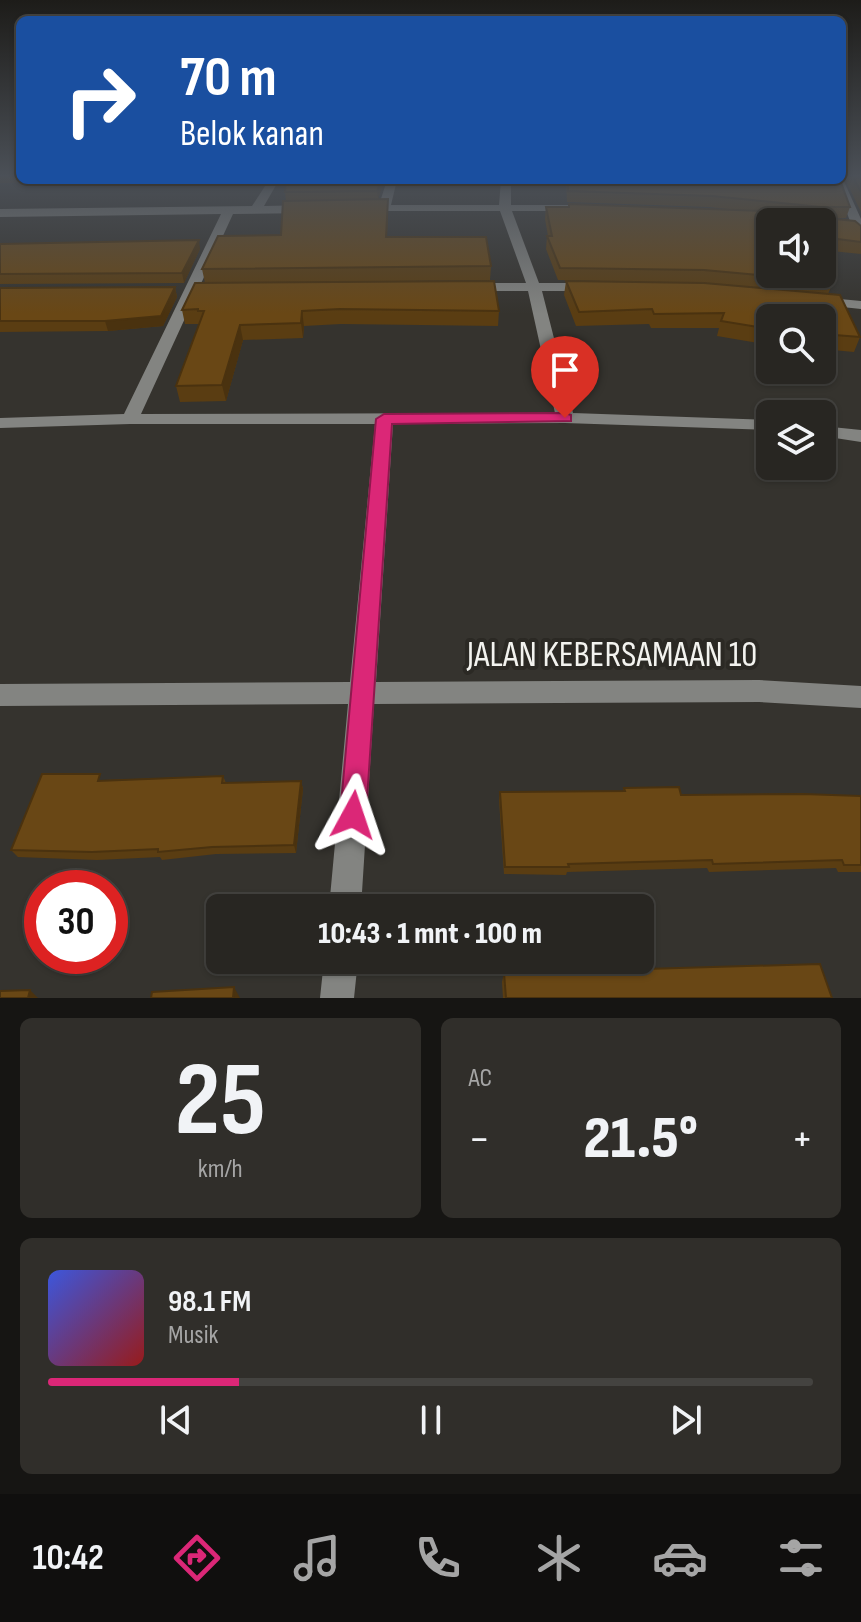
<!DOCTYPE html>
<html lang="id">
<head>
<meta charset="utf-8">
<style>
  body { margin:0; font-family:"Sofia Sans Condensed",sans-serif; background:#302e2a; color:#f1f3f6; height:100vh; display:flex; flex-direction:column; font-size:30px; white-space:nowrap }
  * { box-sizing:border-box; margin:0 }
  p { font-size:26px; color:#a5a5a5 }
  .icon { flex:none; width:44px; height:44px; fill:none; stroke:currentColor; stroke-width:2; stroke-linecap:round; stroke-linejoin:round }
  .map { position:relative; height:998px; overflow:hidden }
  .side { display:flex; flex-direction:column; gap:20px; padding:20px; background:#161513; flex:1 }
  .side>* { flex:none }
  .guide { position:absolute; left:16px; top:16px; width:830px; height:168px; border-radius:12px; box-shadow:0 2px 6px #0004,0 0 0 2px #444340; background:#1a4fa0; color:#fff; overflow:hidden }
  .buttons { position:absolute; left:756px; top:208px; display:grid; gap:16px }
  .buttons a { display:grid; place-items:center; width:80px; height:80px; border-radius:12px; background:#282622; box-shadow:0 2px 6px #0004,0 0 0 2px #444340; font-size:40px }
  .speed { position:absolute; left:24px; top:870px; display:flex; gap:16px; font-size:40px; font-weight:700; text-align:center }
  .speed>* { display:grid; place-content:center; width:104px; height:104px; border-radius:50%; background:#282622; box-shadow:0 2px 6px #0004,0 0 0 2px #444340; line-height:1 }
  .speed .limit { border:12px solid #d22; background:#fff; color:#111 }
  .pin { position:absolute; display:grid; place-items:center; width:68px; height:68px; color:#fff; margin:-82px -34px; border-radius:50% 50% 50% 0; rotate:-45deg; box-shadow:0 0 8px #0007 }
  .pin .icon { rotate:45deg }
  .me { position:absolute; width:88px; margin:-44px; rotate:5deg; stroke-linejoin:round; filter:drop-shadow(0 0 6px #0008) }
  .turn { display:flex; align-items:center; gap:28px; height:168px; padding:0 32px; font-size:36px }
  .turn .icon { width:104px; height:104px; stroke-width:2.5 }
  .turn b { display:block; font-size:56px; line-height:68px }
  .big { font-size:60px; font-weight:800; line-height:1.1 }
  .side .tile { flex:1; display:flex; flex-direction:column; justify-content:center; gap:12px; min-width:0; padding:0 28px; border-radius:12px; background:#302e2a }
  .side .dial { align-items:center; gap:0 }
  .dial b { font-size:104px; line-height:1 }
  .song { display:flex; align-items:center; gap:24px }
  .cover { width:96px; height:96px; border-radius:12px; background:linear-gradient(135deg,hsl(230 70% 55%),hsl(0 70% 35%)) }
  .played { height:8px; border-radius:4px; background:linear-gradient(90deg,#db2777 25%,#444340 25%) }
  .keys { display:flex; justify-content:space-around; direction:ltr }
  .heat { display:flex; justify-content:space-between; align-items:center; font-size:44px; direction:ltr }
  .side .tiles { flex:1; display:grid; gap:20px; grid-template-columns:1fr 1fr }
  .tile:last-child { grid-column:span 2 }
  .trip { position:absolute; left:206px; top:894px; width:448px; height:80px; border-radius:12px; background:#282622; box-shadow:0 2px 6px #0004,0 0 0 2px #444340; font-weight:800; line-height:80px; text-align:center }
  .menu { display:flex; height:128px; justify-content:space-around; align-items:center; background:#100f0e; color:#a5a5a5 }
  .menu .icon { width:56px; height:56px }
  .menu .selected { color:#db2777 }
  .menu b { font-size:36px; color:#f1f3f6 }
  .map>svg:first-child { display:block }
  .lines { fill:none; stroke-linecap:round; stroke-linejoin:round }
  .minor { fill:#838481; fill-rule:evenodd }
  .wall { fill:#5a3d12 }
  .shaded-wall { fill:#4a320f }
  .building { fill:#694715; stroke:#4a320f; stroke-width:2 }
  .route { fill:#db2777; stroke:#8e194d; stroke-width:2 }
  .labels { text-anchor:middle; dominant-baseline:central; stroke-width:8; stroke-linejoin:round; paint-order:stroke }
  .near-street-label { font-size:36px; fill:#f3f3ef; stroke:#2b2924 }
</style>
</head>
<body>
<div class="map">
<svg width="861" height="998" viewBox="0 0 861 998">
  <rect width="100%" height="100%" fill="#35332e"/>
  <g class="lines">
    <!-- minor -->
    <path class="minor" d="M842 177 861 219V239L855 235 835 180H842Z
      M269 180H279L264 206 310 205 316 209 310 213 233 214 141 414 555 413 528 291H468L461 287 468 283H526L500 211H362L356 208 362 205H379L387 180H397L391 205H499L501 180H511V205H570L576 208 570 211H512L539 283H592L599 287 592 291H542L573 413 770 420V430L565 423 393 424 376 682 759 680 861 686V708L759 702 374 704 361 908H329L348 704 0 706V684L350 682 375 424H130L0 428V418L124 414 221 214 0 217V209L252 206Z
      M819 297 861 301V309L814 304 812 301Z
      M822 426 861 430V442L822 436Z
      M324 960H358L354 998H320Z"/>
  </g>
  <!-- wall -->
  <path class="wall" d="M0 175H20V180H127L0 183Z
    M843 175H861V212Z
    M286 180H384L378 199H388L387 237 491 266 490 280 304 282 499 311 498 326 341 324 304 326 303 338 243 340 226 401 180 402 176 386 199 324H185L182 310 205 283 202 269 281 235 286 201 285 192Z
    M566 180H840L850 207 846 218H828L861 226V254L822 250V222H770L833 282 828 294 860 337 854 352 822 349V318H770V345L717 336 719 328H651L649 324 576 326 564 295 566 281 647 282 558 280 546 249 547 236H548L545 219 546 207 737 210 709 207 567 202Z
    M0 244 200 249 184 283 0 284Z
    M175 287 177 297 163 326 108 331 0 332V288Z
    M223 776 226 783 301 781 303 789 296 853 216 854 162 860 160 857 97 860 18 857 11 850 104 780Z
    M624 788 681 795 861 796V872H838L836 868 709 872 707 868 567 872 566 875 504 874 499 800 500 792 623 791Z
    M504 973 832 998H503L502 982Z"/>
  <!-- shaded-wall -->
  <path class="shaded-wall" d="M381 180H384L378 200 377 191Z
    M199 240 200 249 184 283 182 273Z
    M175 287 177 297 163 326 108 331 105 321Z
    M302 311 304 326 303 338 301 323Z
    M240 325 243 340 226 401 222 385Z
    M301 781 303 789 296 853 294 845Z
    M234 987 240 998H233Z
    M30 990 38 998H28Z"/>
  <!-- building -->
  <path class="building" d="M852 175H861V192Z
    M286 180H381L377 191 285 192Z
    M568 180H840L850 207H821L712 196 568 191Z
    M388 199 386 237H486L491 266 202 269 218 236 281 235 283 201Z
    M569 204 820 213 826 218 855 221 861 226V242L822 237V222H770V274H822V259L833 282 704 270 560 268 547 236H552L546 207H569Z
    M199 240 182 273 0 274V244Z
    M494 281 499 311 340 309 302 311 301 323 240 325 222 385 176 386 204 311H198V309L182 310 195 283Z
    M566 281 704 283 840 295 860 337 822 334V318H770V329L721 321 724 313 654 314 652 309 579 312Z
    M175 287 161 316 105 321H0V288Z
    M42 774H100L98 781 223 776 222 783 301 781 294 845 212 847 158 852V849L92 852 11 850Z
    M679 787 681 795 803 794 861 796V865H844L842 860 713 864 712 860 568 864 569 867H505L500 792 625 791 624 788Z
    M820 964 832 998H506L504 973Z
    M234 987 233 998H151L152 992Z
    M30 990 28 998H0V991Z"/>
  <!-- sky -->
  <linearGradient id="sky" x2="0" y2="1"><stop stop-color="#1d1c19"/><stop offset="0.56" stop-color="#4b5057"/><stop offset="1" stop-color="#4b5057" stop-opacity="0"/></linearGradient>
  <rect width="861" height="314" fill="url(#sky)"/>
  <!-- route -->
  <path class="route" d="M565 413 571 415V421L392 424 366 815 362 824 353 828 343 824 340 815 376 419 384 414Z"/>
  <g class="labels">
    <!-- near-street labels -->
    <g class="near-street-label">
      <text x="612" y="655">JALAN KEBERSAMAAN 10</text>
    </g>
  </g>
</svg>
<div class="buttons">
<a><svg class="icon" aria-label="sound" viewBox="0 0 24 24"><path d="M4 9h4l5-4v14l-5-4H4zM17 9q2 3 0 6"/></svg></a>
<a><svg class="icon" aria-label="search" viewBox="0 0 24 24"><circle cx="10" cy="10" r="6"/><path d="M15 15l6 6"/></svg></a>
<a><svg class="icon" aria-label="layers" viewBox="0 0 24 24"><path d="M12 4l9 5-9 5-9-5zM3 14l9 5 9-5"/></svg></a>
</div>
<div class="speed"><div class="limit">30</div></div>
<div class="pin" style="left:565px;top:418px;background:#d93025"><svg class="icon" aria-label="arrive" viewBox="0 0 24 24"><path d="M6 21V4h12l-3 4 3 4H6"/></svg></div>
<svg class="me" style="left:353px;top:815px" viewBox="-20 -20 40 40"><path d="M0-17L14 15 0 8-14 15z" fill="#db2777" stroke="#fff" stroke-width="4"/></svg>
<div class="trip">10:43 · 1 mnt · 100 m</div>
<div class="guide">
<div class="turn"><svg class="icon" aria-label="right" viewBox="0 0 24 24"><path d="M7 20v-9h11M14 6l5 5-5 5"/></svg><div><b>70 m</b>Belok kanan</div></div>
</div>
</div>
<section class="side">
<div class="tiles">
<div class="tile dial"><b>25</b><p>km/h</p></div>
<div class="tile"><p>AC</p>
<div class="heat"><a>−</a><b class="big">21.5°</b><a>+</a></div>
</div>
<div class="tile">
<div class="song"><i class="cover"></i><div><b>98.1 FM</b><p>Musik</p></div></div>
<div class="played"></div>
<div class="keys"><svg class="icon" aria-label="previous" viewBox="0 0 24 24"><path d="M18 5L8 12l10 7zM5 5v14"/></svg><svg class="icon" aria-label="pause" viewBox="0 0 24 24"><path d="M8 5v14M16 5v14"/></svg><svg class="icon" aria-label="next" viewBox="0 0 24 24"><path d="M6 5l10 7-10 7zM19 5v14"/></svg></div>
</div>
</div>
</section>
<nav class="menu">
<b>10:42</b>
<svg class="icon selected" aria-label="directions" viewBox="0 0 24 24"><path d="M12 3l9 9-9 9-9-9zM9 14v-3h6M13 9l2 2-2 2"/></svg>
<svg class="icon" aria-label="music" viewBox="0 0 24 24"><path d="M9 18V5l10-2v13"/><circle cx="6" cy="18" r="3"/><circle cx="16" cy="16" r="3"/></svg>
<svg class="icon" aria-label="phone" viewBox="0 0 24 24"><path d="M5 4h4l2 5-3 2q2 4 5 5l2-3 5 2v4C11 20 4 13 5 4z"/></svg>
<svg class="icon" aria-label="climate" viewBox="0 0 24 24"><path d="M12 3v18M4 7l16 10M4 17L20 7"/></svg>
<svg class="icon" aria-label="car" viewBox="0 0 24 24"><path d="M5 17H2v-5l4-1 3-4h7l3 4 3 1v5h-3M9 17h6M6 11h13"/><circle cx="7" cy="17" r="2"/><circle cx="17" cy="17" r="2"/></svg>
<svg class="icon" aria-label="filters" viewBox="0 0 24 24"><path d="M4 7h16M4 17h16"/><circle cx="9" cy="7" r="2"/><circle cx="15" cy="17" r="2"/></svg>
</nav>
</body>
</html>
